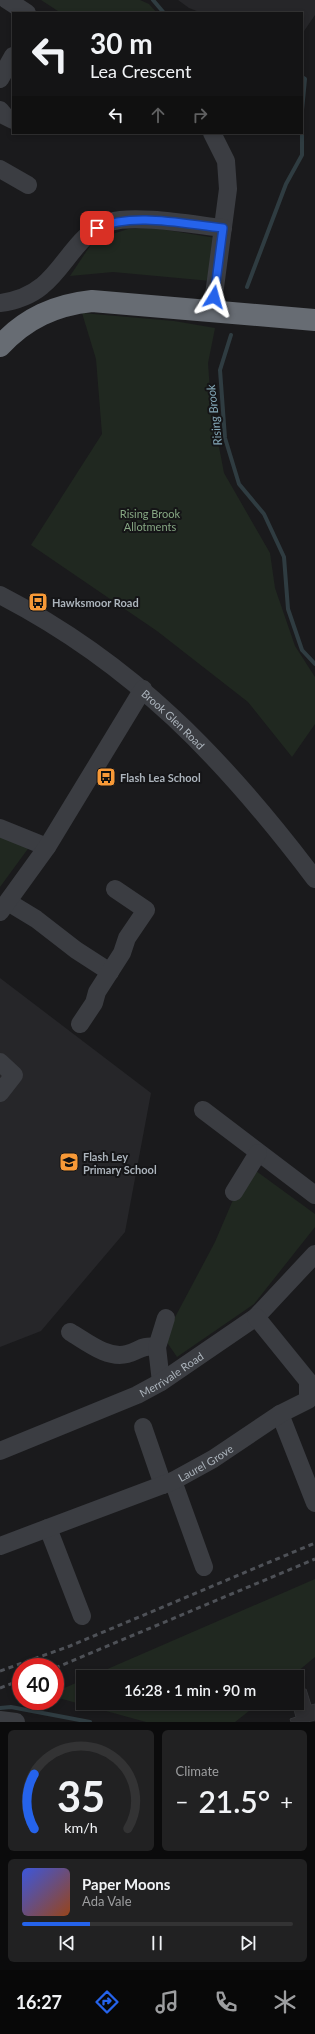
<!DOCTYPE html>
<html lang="en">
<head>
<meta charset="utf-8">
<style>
  body { margin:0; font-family:Lato,sans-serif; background:#212122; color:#f1f3f6; height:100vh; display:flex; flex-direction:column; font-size:15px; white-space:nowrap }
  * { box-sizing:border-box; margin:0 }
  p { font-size:13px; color:#9d9ea0 }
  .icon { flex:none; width:22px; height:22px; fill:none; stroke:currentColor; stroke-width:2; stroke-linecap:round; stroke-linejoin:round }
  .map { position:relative; height:1722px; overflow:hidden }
  .drawer { display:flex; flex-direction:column; gap:8px; padding:8px; background:#0b0b0c; flex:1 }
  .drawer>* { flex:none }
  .top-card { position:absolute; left:12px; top:12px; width:291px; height:122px; border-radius:0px; box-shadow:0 2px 6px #0003,0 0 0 1px #333334; background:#141415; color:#f1f3f6; overflow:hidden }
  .speed { position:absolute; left:12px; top:1658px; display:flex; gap:8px; font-size:20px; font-weight:700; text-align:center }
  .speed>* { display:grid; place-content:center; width:52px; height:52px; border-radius:50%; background:#141415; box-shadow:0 2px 6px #0003,0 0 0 1px #333334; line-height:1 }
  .speed .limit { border:6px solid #d22; background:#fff; color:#111 }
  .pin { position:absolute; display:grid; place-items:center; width:34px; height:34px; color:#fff; margin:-17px; border-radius:8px; box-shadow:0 2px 6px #0006 }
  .me { position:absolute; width:44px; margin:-22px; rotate:8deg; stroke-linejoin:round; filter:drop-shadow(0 0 3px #0008) }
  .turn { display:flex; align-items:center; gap:14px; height:84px; padding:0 12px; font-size:18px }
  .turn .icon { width:52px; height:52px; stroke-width:2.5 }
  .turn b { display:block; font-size:28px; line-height:34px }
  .lanes { display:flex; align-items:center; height:38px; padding:0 12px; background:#0003; justify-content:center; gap:20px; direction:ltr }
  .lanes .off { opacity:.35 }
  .big { font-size:30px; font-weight:600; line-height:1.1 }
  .drawer .card { flex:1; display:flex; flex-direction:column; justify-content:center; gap:6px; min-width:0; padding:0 14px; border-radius:6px; background:#212122 }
  .drawer .dial { align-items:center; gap:0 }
  .dial svg { height:104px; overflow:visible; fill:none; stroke:#333334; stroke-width:7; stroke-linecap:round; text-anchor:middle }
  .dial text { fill:#f1f3f6; stroke:none }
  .song { display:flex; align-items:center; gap:12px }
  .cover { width:48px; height:48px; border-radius:6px; background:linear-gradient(135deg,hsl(230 70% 55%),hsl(20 70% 35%)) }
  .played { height:4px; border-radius:2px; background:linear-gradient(90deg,#2563eb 25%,#333334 25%) }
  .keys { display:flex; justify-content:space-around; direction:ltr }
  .heat { display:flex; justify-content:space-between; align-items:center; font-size:22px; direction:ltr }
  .drawer .tiles { flex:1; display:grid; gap:8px; grid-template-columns:1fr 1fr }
  .card:last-child { grid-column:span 2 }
  .trip { position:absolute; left:76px; top:1670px; width:228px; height:40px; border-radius:0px; background:#141415; box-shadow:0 2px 6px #0003,0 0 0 1px #333334; font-weight:600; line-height:40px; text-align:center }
  .tab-bar { display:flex; height:64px; justify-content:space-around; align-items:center; background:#080808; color:#9d9ea0 }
  .tab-bar .icon { width:28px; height:28px }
  .tab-bar .active { color:#2563eb }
  .tab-bar b { font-size:18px; color:#f1f3f6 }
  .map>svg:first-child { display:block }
  .built { fill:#262629 }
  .green { fill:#202820 }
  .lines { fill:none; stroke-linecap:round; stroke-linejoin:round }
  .stream { stroke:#2f3c41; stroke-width:4 }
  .building { fill:#2d2d30; stroke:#343538 }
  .minor { stroke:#3b3d42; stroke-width:18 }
  .highway { stroke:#676c73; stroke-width:22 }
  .rail { stroke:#4e5157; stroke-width:3; stroke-dasharray:5 4; stroke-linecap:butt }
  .route-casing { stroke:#184099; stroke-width:10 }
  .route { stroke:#2563eb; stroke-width:7 }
  .labels { text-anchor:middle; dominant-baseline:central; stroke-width:4; stroke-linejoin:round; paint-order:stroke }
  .park-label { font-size:11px; fill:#86a783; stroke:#151517 }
  .poi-label { font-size:11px; font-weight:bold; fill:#acb4bc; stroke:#151517; text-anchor:start }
  .street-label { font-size:11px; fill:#acb4bc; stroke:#151517 }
  .water-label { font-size:12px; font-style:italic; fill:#83a7b7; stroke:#151517 }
</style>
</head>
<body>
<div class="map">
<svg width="315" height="1722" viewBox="0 0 315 1722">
  <rect width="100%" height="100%" fill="#1a1a1c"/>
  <!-- built -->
  <path class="built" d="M178 0H315V15L302 34V13H202L189 8Z
    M0 978 151 1093 125 1232 41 1331 0 1347Z"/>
  <!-- green -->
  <path class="green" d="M41 0H140L149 4 157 13H61Z
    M154 228 216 238 211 281 113 272 70 276 94 240 128 229Z
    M82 313 174 321 215 328 208 363 211 405 224 473 270 553 275 588 295 646 315 677V724L292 757 248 702 157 631 31 545 102 434 96 359Z
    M0 835 30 846 0 887Z
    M248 1165 315 1214V1227L254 1304 177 1357 164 1338 215 1242Z
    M315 1579V1657L291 1677H89Z
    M83 1680V1703H259L235 1722H146L55 1697V1692Z"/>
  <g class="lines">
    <!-- stream -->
    <path class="stream" d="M153 0 164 13
      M302 77 305 79 302 110
      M247 287 286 184 302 155V133
      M231 335 220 370 225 438 239 484 264 514 284 557 288 609 302 650 315 664
      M0 1708 11 1707 90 1722"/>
  </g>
  <!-- building -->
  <path class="building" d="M306 1689 311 1705 315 1704V1720L308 1722H291L290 1719 296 1717 292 1703H297V1691Z"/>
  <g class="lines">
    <!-- minor -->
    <g class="minor">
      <path d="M7 0 27 13"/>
      <path d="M0 79 13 56"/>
      <path d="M0 110 5 116 13 120"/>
      <path d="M212 133 226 161 228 189 212 310"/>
      <path d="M0 169 28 185"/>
      <path d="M0 303C15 301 30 296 42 286 66 267 78 232 110 222 135 214 195 225 223 228"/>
      <path id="s1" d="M0 595C134 664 225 760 315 879"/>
      <path d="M0 828 47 847"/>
      <path d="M8 902 36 919 76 950 110 972"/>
      <path d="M0 912 47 847 143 689"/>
      <path d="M80 1024 94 1003 97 992 122 953 127 938 146 910 115 889"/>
      <path d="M0 1062 14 1075 0 1093"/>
      <path d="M203 1110 315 1195"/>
      <path d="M234 1192 258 1153"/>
      <path d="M70 1332C87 1342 107 1359 127 1354 140 1351 140 1345 157 1347"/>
      <path d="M161 1382 157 1347 166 1318"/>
      <path d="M280 1414 315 1503"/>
      <path d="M143 1427 163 1485"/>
      <path id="s2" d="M0 1451 137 1395 161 1382 256 1317 315 1254"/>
      <path d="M173 1481 204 1567"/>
      <path d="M48 1528 82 1616"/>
      <path id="s3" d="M0 1546 173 1481 213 1459 280 1414 308 1400V1381L256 1317"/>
      <path d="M0 1720 16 1722"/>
    </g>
    <!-- highway -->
    <path class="highway" d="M0 346C26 318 55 305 92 301L315 320"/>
    <!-- rail -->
    <path class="rail" d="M55 1668 315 1559
      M0 1671 70 1646 315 1543
      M0 1688 21 1680"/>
  </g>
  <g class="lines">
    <defs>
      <path id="route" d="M97 228C133 212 184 224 223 228L214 297"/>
    </defs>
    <!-- route casing -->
    <use href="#route" class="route-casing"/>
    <!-- route -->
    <use href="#route" class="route"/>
  </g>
  <!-- icons -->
  <defs>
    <symbol id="bus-square" viewBox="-11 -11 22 22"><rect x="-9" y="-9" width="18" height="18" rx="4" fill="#f79937" stroke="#151517"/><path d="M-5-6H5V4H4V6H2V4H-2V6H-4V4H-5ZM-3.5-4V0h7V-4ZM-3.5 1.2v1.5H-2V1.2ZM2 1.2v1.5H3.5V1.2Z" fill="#111"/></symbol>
    <symbol id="school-square" viewBox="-11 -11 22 22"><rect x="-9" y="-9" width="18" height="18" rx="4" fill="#f79937" stroke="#151517"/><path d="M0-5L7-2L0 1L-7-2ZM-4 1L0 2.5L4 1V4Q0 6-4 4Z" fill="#111"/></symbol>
  </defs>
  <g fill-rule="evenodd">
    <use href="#bus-square" x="27" y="591" width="22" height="22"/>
    <use href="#bus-square" x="95" y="766" width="22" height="22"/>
    <use href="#school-square" x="58" y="1151" width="22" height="22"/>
  </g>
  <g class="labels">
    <!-- park labels -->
    <g class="park-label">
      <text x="150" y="513">Rising Brook<tspan x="150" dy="13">Allotments</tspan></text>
    </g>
    <!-- poi labels -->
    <g class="poi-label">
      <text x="52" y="602">Hawksmoor Road</text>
      <text x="120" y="777">Flash Lea School</text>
      <text x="83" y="1156">Flash Ley<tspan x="83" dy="13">Primary School</tspan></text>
    </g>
    <!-- street labels -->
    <g class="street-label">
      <text stroke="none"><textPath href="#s1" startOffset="214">Brook Glen Road</textPath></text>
      <text stroke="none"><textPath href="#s2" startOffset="188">Merrivale Road</textPath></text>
      <text stroke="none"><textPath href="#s3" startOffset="222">Laurel Grove</textPath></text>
    </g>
    <!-- water labels -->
    <g class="water-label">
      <text transform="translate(214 415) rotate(-97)">Rising Brook</text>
    </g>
  </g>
</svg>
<div class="speed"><div class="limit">40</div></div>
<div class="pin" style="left:97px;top:228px;background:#d93025"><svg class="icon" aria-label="arrive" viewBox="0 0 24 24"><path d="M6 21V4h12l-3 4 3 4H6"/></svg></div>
<svg class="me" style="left:214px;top:297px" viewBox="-20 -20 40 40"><path d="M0-17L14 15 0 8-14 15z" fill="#2563eb" stroke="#fff" stroke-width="4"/></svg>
<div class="trip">16:28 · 1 min · 90 m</div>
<div class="top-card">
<div class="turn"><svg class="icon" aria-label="left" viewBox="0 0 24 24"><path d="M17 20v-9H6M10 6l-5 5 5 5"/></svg><div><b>30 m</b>Lea Crescent</div></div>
<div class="lanes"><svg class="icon" aria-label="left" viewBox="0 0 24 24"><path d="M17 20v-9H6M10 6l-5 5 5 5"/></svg><svg class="icon off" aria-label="ahead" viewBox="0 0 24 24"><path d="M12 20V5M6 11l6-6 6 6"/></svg><svg class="icon off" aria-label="right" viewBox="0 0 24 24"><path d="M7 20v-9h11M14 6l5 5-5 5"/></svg></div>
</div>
</div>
<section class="drawer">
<div class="tiles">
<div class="card dial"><svg viewBox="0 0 100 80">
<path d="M14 69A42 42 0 1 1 86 69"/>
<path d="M14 69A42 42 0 0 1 14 27" stroke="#2563eb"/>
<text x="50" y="56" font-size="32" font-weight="700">35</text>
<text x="50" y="72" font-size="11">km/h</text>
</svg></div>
<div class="card"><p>Climate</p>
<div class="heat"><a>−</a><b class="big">21.5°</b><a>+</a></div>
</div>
<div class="card">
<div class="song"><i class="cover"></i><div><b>Paper Moons</b><p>Ada Vale</p></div></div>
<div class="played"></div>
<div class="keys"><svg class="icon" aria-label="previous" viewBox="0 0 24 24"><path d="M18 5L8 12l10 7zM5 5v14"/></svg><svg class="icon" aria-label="pause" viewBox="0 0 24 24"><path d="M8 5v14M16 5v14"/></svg><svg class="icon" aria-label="next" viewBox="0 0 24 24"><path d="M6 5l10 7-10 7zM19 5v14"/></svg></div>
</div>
</div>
</section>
<nav class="tab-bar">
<b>16:27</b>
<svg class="icon active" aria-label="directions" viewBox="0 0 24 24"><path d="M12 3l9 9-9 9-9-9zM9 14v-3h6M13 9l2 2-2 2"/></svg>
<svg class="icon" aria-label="music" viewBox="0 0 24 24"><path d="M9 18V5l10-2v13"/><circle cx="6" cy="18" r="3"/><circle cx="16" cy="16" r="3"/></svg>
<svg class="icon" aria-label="phone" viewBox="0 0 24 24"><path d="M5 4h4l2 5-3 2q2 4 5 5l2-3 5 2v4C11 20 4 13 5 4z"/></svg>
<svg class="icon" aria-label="climate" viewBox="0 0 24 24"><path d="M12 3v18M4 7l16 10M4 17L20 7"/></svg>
</nav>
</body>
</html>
